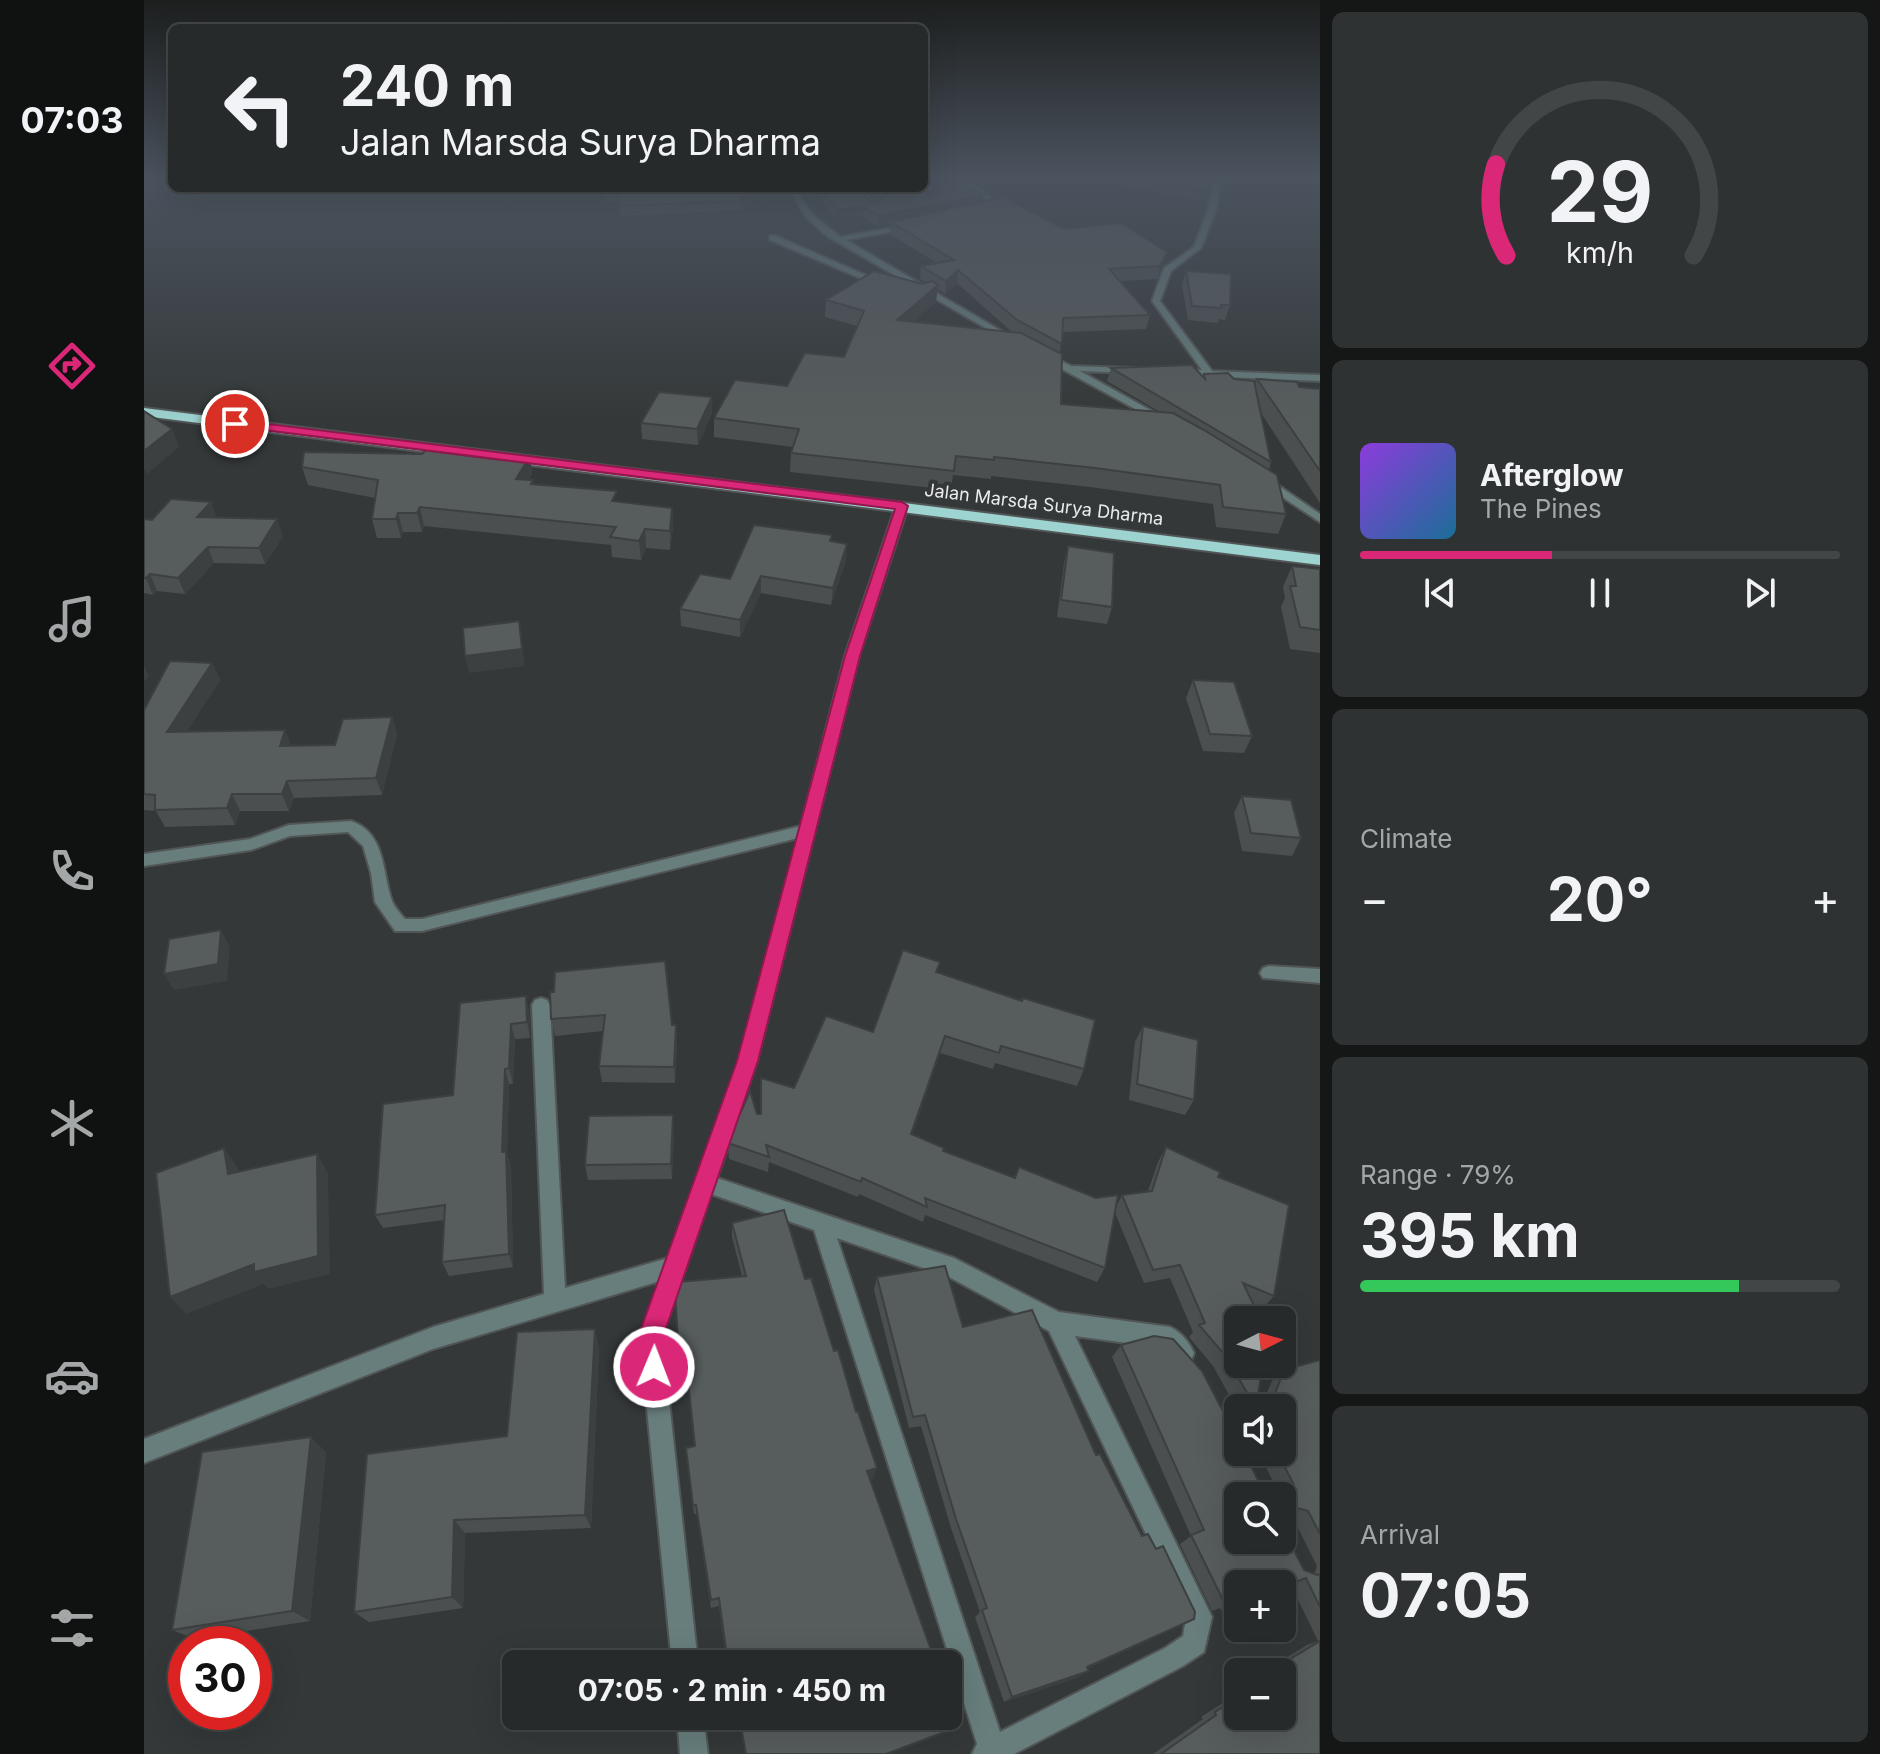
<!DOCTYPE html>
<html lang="en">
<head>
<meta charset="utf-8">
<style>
  body { margin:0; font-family:Inter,sans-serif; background:#2f3232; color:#f1f3f6; height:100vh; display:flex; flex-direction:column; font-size:30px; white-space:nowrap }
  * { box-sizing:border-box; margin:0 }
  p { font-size:26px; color:#a4a7a8 }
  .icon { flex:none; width:44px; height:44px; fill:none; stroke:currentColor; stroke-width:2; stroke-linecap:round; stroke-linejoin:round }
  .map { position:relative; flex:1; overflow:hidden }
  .panel { display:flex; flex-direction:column; gap:12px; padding:12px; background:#151717; width:560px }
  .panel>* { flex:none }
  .banner { position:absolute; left:24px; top:24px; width:760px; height:168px; border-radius:12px; box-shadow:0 8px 32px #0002,0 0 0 2px #434647; background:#272a2a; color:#f1f3f6; overflow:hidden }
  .needle { width:52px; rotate:84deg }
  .fabs { position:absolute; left:1080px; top:1306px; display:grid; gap:16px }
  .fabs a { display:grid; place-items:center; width:72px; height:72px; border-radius:12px; background:#272a2a; box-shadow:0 8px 32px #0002,0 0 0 2px #434647; font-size:40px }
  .speed { position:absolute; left:24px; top:1626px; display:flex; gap:16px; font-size:40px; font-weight:700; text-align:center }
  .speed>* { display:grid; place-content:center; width:104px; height:104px; border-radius:50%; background:#272a2a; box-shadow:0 8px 32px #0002,0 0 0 2px #434647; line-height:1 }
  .speed .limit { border:12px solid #d22; background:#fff; color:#111 }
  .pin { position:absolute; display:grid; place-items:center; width:68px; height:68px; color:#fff; margin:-34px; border:4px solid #fff; border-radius:50%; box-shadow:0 2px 8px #0007 }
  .me { position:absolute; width:88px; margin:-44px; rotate:1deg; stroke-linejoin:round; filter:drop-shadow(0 0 6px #0008) }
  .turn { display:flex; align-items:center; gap:28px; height:168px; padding:0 40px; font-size:36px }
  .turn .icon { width:104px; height:104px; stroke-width:2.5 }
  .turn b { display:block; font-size:56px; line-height:68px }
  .big { font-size:60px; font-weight:700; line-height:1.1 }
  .panel .widget { flex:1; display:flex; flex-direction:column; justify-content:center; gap:12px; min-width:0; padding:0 28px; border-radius:12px; background:#2f3232 }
  .panel .dial { align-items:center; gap:0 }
  .dial svg { height:208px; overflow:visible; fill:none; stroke:#434647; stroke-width:7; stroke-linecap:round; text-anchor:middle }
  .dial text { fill:#f1f3f6; stroke:none }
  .song { display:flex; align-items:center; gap:24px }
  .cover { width:96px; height:96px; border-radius:12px; background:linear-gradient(135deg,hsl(270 70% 55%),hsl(200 70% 35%)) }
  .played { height:8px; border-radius:4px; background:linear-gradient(90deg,#db2777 40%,#434647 40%) }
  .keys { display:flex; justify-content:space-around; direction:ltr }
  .heat { display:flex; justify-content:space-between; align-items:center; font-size:44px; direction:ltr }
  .charge { height:12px; border-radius:6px; background:linear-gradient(90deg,#34c759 79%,#434647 0) }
  .trip { position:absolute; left:358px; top:1650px; width:460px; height:80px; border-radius:12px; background:#272a2a; box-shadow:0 8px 32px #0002,0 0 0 2px #434647; font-weight:700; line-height:80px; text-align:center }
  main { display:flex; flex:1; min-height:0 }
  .dock { display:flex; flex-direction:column; width:144px; justify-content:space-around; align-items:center; background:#101111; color:#a4a7a8 }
  .dock .icon { width:56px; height:56px }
  .dock .on { color:#db2777 }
  .dock b { font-size:36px; color:#f1f3f6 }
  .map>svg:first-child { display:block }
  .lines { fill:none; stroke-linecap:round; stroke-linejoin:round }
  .minor-casing { stroke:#515555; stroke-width:4 }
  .trunk-casing { stroke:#515555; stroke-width:4 }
  .minor { fill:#677e7d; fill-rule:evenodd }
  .trunk { fill:#9dd3d0; fill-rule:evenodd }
  .wall { fill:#4b4f4f; fill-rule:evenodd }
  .shaded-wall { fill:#3d4040 }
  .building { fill:#575c5c; stroke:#3d4040; stroke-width:2; fill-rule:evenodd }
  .route { fill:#db2777; stroke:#8e194d; stroke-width:2 }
  .labels { text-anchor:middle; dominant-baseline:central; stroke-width:8; stroke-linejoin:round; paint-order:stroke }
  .far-street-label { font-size:18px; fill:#eaecec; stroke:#343838 }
</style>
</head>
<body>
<main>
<nav class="dock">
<b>07:03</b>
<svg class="icon on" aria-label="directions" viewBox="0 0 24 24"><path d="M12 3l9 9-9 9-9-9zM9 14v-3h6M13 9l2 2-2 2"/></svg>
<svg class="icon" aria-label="music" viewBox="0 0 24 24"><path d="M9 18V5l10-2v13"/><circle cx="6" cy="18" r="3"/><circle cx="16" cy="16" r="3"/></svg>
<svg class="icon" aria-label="phone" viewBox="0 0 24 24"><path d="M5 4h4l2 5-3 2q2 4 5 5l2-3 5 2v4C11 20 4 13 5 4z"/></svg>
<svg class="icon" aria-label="climate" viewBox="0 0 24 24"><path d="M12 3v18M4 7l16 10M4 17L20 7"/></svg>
<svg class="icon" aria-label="car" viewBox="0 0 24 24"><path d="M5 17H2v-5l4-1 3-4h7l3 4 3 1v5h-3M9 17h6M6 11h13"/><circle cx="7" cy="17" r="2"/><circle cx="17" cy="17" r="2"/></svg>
<svg class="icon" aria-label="filters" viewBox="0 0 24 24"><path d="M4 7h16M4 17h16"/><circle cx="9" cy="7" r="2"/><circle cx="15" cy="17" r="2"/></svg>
</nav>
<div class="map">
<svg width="1176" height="1754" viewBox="0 0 1176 1754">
  <rect width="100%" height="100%" fill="#343838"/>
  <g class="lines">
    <defs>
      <path id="minor" d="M812 177H820L858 206 841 210V206L848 205Z
        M1072 177H1078L1072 210 1057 248 1027 271 1016 301 1068 371 1176 375V381L1034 375 1029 372 1034 369 1058 370 1008 301 1020 268 1050 247 1064 210Z
        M644 188H650L668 214 696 237 770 224 767 228 702 240 871 339 864 341 683 236 662 217Z
        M712 188H719L734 209H728Z
        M626 236H632L742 284 735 286 626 240Z
        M899 352 927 366 990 368 992 370 987 373 936 371 1024 420 1015 422 896 357 894 355Z
        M1114 477H1122L1176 514V522L1114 481Z
        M758 503 764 506 715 656 613 1061 573 1178 810 1258 915 1312 1026 1327C1037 1332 1045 1342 1050 1353L1047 1361 1039 1364 1031 1361 1020 1348 931 1336 1068 1617 1060 1652 1039 1666 870 1754H828L833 1744 670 1230 567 1194 518 1337 554 1664H528L496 1337 516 1281 289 1349 0 1463V1439L289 1327 400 1294 388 1005 391 1000 397 998 403 1000 406 1005 421 1288 524 1258 595 1061 654 838 278 931H251L231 902 227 873 219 846 204 832 146 836 107 850 0 866V854L106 839 145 825 207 821C241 833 238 869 247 898 249 906 256 913 261 919H278L657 826 701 656 752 506ZM693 1238 805 1277 905 1331 1042 1618 1039 1636 1021 1648 856 1732Z
        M1125 966 1176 969V983L1119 978 1116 973 1119 968Z
        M533 1716H559L564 1754H536Z"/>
      <path id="trunk" d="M0 408 1176 555V565L0 416Z"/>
    </defs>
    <!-- minor casing -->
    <use href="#minor" class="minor-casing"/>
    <!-- trunk casing -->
    <use href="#trunk" class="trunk-casing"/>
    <!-- minor -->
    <use href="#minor" class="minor"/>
    <!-- trunk -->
    <use href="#trunk" class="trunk"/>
  </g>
  <!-- wall -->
  <path class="wall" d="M780 177 840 195 839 202 1020 265 1013 279 976 281 1006 315 1002 329 918 332 916 353 917 404 1016 412 963 381 967 368 1059 377 1060 374 1090 379 1111 385 1113 379 1155 387 1176 389V503L1117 413 1127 462 1125 470 1142 514 1134 534 1072 527 1069 504 946 487 847 476V479L809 475 807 490 646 472 647 453 649 447 570 437V418L643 386 700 357 713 326 681 317 682 300 782 283 776 279 777 266 793 263 746 234 747 223 733 226 719 216 692 218 668 188H716L726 202 731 201 723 188H776L788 197 792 196 780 187ZM813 283 868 332 769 322 792 302 793 289 801 294Z
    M978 177H1062L1056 201 977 184Z
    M457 188H601L604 207H598V210L477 216 473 202 460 203Z
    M1042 271 1086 305 1081 320 1075 319 1074 323 1044 320 1038 285Z
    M568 397V413L554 445 498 439 497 423Z
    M386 456 388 474 385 480 390 484 474 502 528 508 529 527 526 550 502 548 497 560 468 557 467 545 280 526 278 532H259L257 538H233L228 519 231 498 164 485 158 467 349 459Z
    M67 502 72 517 139 536 121 564 70 563 41 594 13 591 9 595 0 593V519L8 520Z
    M688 542 702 560 687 605 617 593 596 637 537 626 536 609 586 579Z
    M924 546 968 607 963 624 913 617 920 563Z
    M1148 566 1176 569V653L1146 649 1137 607 1141 598 1139 587Z
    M68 663 76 680 43 731 147 745H191L248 717 253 734 238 795 150 798 145 811H96L91 825 21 827 12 811 0 810V710Z
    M1049 680 1108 736 1100 753 1059 751 1042 698Z
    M1098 796 1157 838 1148 856 1098 851 1090 813Z
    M796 962 793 972 940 1069 933 1086 851 1063 849 1069 796 1053 768 1135 799 1151 870 1178 875 1167 952 1198 973 1205 978 1195 1004 1191 1014 1162 1022 1147 1074 1177 1130 1296 1118 1309 1110 1305 1114 1395 1121 1397 1128 1381 1140 1370 1176 1360V1754H1009L1059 1719 1057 1717 1094 1693V1716L1138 1672H1119L1163 1645 1174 1641 1147 1585 1138 1589V1584H1094V1607L1079 1613 1076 1608 1068 1611 1036 1544 1047 1536 968 1357 977 1345 1118 1488 1133 1489 1114 1452H1138V1408H1094V1411L1069 1366 1045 1337 1049 1332 1026 1278 1000 1283 971 1213 961 1268 953 1282 781 1215 779 1222 715 1194 714 1197 625 1162 624 1172 585 1159 584 1143 613 1114H617V1078L650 1088 729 1032ZM1150 1520 1173 1566 1170 1574 1160 1570 1141 1533 1149 1528Z
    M406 992 532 1025 533 1041 531 1083 458 1082 455 1066 459 1031 411 1036 407 1019Z
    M316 1003 385 1011 386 1038 371 1039 369 1084H365L363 1154 367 1166 369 1267 305 1276 298 1262 300 1220 239 1228 231 1215 309 1095Z
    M999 1026 1050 1100 1041 1115 985 1100 991 1042Z
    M529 1115 530 1131 528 1179 444 1180 441 1165Z
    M588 1223 661 1279 729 1478 726 1479 792 1664H583L575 1606 567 1608 553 1514H550L542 1448 550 1446 545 1392 530 1395 523 1340 534 1339 598 1276 588 1237Z
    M733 1277 819 1327 952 1455 998 1536 1050 1619 944 1668 935 1677 860 1702 831 1617 836 1612 807 1528 777 1426 765 1428 730 1290Z
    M455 1348 447 1528 321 1533 319 1608 225 1622 210 1612 363 1436Z
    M182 1452 166 1621 51 1639 28 1630Z"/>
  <!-- shaded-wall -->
  <path class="shaded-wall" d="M28 178V188L0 205V195Z
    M314 188H338L314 191Z
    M840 195 838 204 733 226 734 216Z
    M597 198H604V207H598Z
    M719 207V216L692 218 693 209Z
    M1023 252 1020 265 1013 279 1016 266Z
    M814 270 813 283 801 294 802 281Z
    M794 285 792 302 751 337 753 320Z
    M568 397V413L554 445 553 429Z
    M28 429 35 447 3 474 0 468V451Z
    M386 456 388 474 375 497 372 479Z
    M67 502 73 518 53 517Z
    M276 507 280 526 278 532 273 513Z
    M528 508 529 527 526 550V531Z
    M254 513 259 532 257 538 252 519Z
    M133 519 139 536 121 564 115 548Z
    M501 529 502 548 497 560 495 541Z
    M703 544 702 560 687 605 689 588Z
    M64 547 70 563 41 594 34 578Z
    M6 574 13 591 9 595 2 578Z
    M617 576V593L596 637V620Z
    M375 621 381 666 325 673 321 656Z
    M68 663 76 680 32 749 23 732Z
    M0 665 5 676 0 682Z
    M248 717 253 734 238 795 232 778Z
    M141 730 148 747 136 746Z
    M143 781 150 798 145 811 138 794Z
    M88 794 96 811 91 825 83 808Z
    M77 930 86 947 83 981 30 990 20 974Z
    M382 996 385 1011 386 1038 383 1022Z
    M367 1024 371 1039 369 1084 365 1068Z
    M532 1025 533 1041 531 1083 530 1067Z
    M801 1036 796 1053 763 1150 767 1134Z
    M361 1069 365 1084 363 1154 367 1166 369 1267 365 1254 358 1152Z
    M529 1115 530 1131 528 1179 527 1164Z
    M80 1148 94 1168 98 1193 84 1174Z
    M173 1154 184 1173 186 1274 124 1289 120 1284 42 1314 26 1297Z
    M451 1329 455 1348 447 1528 441 1515Z
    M167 1437 182 1452 166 1621 148 1611Z
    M733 1468 729 1478 720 1481 723 1471Z
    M310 1520 321 1533 319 1608 308 1597Z
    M1050 1619 1038 1625 934 1673 943 1667Z
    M945 1671 935 1677 860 1702 868 1697Z
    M814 1727 808 1731 746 1754H742Z"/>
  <!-- building -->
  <path class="building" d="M0 177H28V178L0 195Z
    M780 177H806L840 195 734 216 719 207 693 209 675 188H716L726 202 738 200 729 188H776L788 197 800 193Z
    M994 177H1062L1058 191Z
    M458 188H596L604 198H597L598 201 477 206 472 193 459 194Z
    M859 197 920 229 977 223 1023 252 1016 266 965 269 1006 315 919 318 918 344 873 320 814 270 802 281 777 266 810 260 747 222Z
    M730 271 778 284 788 281 794 285 753 320 877 333 918 354 917 404 1029 413 1060 430 1133 475 1142 514 1079 507 1076 485 951 468 850 457V460L812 456 810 471 647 453 655 429 570 418 591 380 643 386 661 353 700 357 720 311 682 300Z
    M1042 271 1087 274 1086 305H1077L1078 308 1048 306Z
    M1048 365 1061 379 1060 374 1084 373 1090 379 1110 381 1127 462 967 368Z
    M1113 379 1153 382 1155 387 1176 389V471Z
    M515 392 568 397 553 429 497 423Z
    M0 411 28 429 0 451Z
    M282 450 349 459 353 453 386 456 372 479 389 480 387 484 473 491 468 501 528 508 526 531 501 529 495 541 466 537 472 527 276 507 273 513H254L252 519H228L234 480 158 467 160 452 278 454Z
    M27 499 67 502 53 517 133 519 115 548 64 547 34 578 6 574 2 578H0V519L8 520Z
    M610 525 688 535 686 541 703 544 689 588 617 576 596 620 536 609 556 574 586 579Z
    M924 546 970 553 968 607 917 600Z
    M1148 566 1176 569V630L1156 627 1146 586H1152Z
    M375 621 378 649 321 656 319 628Z
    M26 661 68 663 23 732 141 730 136 746 191 745 199 719 248 717 232 778 143 781 138 794H88L83 808 11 810V795L0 794V710Z
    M1049 680 1090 682 1108 736 1066 734Z
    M1098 796 1147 800 1157 838 1107 833Z
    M77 930 74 964 20 974 25 939Z
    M759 950 796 962 792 972 878 1001 879 998 951 1020 940 1069 857 1046 855 1053 801 1036 767 1134 800 1148 799 1151 871 1178 875 1167 952 1198 974 1195 961 1268 781 1198 783 1207 718 1178 717 1182 622 1145 625 1157 584 1143 593 1114H596L606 1091 613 1114H617V1078L650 1088 682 1016 729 1032Z
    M521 961 528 1025H532L530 1067 455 1066 461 1015 407 1019 406 992H410L411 972Z
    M382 996 383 1022 367 1024 365 1068 361 1069 358 1152 362 1151 365 1254 298 1262 301 1205 231 1215 239 1104 309 1095 316 1003Z
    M999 1026 1054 1040 1050 1100 993 1084Z
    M529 1115 527 1164 441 1165 445 1116Z
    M1022 1147 1076 1172 1074 1177 1145 1205 1130 1296 1099 1283 1117 1320H1094V1364H1119L1114 1395 1129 1399 1140 1370 1176 1360V1534L1164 1511 1150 1507 1149 1528 1142 1529 1141 1533 1160 1570 1173 1575 1176 1574V1607L1162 1578 1138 1587V1584H1094V1606H1092L1089 1601 1081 1604 1047 1535 1060 1530 977 1345 1010 1336 1029 1339 1058 1371 1094 1440V1452H1100L1118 1488 1147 1490 1150 1485 1133 1452H1138V1408H1109L1105 1396 1080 1354 1055 1325 1061 1323 1036 1265 1009 1270 978 1195 1008 1191ZM1094 1496H1138V1540H1094Z
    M80 1148 84 1174 173 1154 174 1256 110 1272V1264L26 1297 12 1173Z
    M640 1210 661 1279 667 1278 690 1351 694 1350 712 1412H714L733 1468 723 1471 792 1664H584L575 1598 567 1600 552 1505H549L542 1448 551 1446 544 1381 528 1383 523 1340 534 1339 531 1292 534 1282 602 1276 588 1223Z
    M801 1266 819 1327 888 1310 952 1455 956 1454 998 1536 1004 1534 1012 1549 1019 1546 1051 1612 1050 1619 943 1667 945 1671 868 1697 838 1610 843 1608 812 1519 781 1415 769 1417 733 1277Z
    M451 1329 441 1515 310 1520 308 1597 210 1612 223 1454 363 1436 373 1332Z
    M167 1437 148 1611 28 1630 58 1452Z
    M1176 1641V1754H1017L1072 1715 1071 1712 1094 1697V1716H1138V1672L1126 1671Z
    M804 1698 814 1727 742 1754H602L595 1716H804Z"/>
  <!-- sky -->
  <linearGradient id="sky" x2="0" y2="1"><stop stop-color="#1d1f1f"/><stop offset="0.42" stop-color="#4a535e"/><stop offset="1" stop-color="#4a535e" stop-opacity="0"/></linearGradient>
  <rect width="1176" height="423" fill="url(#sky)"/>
  <!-- route -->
  <path class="route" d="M91 420 758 502 764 506 716 656 614 1061 519 1337 523 1367 519 1376 510 1379 501 1376 494 1337 593 1061 701 656 751 509 87 426V421Z"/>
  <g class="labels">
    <!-- far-street labels -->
    <g class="far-street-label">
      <text transform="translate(900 504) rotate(7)">Jalan Marsda Surya Dharma</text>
    </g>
  </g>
</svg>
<div class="fabs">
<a><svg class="needle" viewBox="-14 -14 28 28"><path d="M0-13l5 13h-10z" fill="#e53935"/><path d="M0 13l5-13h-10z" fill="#a4a7a8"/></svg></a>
<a><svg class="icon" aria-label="sound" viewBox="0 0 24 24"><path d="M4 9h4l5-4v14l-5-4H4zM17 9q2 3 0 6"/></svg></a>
<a><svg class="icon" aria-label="search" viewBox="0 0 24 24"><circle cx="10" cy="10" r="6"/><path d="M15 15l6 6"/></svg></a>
<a>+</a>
<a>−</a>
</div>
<div class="speed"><div class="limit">30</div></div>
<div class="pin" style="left:91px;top:424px;background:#d93025"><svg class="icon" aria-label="arrive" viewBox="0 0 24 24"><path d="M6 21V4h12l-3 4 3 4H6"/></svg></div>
<svg class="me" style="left:510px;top:1367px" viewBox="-20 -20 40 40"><circle r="17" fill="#db2777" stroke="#fff" stroke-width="3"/><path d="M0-11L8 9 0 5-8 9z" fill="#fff"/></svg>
<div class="trip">07:05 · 2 min · 450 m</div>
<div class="banner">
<div class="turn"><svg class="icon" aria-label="left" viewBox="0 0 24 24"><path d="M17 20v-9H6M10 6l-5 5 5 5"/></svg><div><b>240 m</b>Jalan Marsda Surya Dharma</div></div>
</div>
</div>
<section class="panel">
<div class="widget dial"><svg viewBox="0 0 100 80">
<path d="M14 69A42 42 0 1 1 86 69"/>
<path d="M14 69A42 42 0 0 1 10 34" stroke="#db2777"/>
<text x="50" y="56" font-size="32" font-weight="700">29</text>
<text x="50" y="72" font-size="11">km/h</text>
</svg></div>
<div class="widget">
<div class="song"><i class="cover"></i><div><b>Afterglow</b><p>The Pines</p></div></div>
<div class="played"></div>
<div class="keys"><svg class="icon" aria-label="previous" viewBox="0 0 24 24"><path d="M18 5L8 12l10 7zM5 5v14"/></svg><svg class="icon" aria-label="pause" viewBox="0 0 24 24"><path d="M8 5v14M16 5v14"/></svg><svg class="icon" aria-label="next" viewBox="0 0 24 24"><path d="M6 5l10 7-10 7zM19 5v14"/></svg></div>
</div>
<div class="widget"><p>Climate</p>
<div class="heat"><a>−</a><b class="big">20°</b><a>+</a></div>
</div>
<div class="widget"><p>Range · 79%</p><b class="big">395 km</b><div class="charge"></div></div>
<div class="widget"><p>Arrival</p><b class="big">07:05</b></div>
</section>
</main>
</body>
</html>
